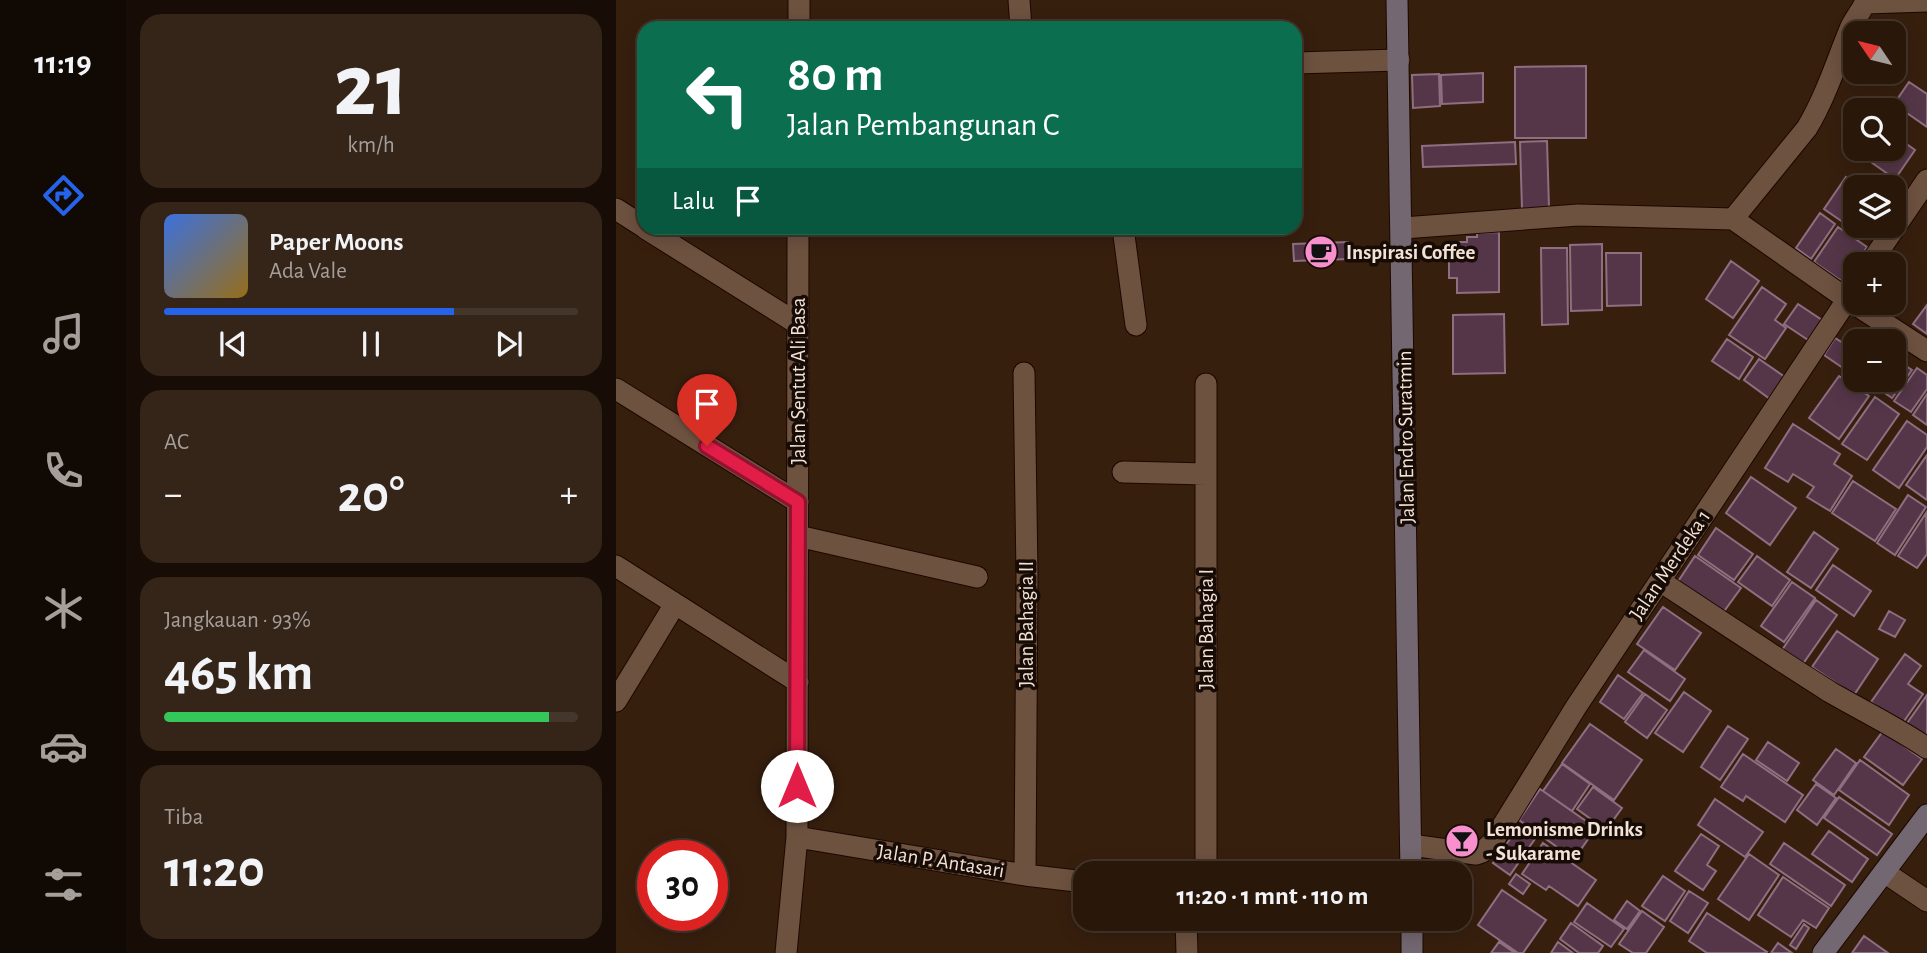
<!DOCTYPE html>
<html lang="id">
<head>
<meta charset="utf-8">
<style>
  body { margin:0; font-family:"Alegreya Sans",sans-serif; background:#352418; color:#f1f3f6; height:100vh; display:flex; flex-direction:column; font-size:26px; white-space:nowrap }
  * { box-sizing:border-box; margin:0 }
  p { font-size:23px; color:#a59f9c }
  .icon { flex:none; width:38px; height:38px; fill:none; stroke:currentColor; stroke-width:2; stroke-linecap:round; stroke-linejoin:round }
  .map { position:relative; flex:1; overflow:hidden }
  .side { display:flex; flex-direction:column; gap:14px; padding:14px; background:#170d06; width:490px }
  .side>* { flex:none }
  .top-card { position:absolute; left:21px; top:21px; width:665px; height:214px; border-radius:21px; box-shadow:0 4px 18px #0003,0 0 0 2px #45362b; background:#0b6e4f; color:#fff; overflow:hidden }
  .needle { width:46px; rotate:305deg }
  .buttons { position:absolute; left:1227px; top:21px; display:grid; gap:14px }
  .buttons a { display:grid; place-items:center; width:63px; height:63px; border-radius:14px; background:#29170a; box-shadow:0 4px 18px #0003,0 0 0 2px #45362b; font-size:35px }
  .speed { position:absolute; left:21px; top:840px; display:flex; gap:14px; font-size:35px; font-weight:700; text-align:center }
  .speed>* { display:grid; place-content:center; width:91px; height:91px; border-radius:50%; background:#29170a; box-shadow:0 4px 18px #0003,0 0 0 2px #45362b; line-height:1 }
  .speed .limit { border:10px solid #d22; background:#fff; color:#111 }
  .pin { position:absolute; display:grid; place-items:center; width:60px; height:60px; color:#fff; margin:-72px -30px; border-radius:50% 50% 50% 0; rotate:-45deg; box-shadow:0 0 7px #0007 }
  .pin .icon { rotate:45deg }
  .me { position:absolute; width:77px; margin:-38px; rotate:0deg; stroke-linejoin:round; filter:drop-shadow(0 0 5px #0008) }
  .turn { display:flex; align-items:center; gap:24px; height:147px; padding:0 35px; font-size:32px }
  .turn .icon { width:91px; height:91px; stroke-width:2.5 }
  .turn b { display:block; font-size:49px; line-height:60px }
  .then { display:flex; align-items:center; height:66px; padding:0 35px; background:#0003; gap:14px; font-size:26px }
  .big { font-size:52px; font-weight:600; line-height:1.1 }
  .side .card { flex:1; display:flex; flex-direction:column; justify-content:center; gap:10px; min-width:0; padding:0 24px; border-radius:21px; background:#352418 }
  .side .dial { align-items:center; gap:0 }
  .dial b { font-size:91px; line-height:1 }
  .song { display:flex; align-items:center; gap:21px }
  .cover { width:84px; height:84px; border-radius:10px; background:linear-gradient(135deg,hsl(220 70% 55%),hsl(40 70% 35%)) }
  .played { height:7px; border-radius:4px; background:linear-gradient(90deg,#2563eb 70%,#45362b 70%) }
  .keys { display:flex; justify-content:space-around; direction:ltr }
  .heat { display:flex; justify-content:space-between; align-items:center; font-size:38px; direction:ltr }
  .charge { height:10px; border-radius:5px; background:linear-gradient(90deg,#34c759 93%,#45362b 0) }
  .trip { position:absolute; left:457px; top:861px; width:399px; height:70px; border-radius:21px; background:#29170a; box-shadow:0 4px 18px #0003,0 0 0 2px #45362b; font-weight:600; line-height:70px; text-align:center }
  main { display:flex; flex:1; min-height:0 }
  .dock { display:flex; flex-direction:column; width:126px; justify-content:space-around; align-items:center; background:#100904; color:#a59f9c }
  .dock .icon { width:49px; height:49px }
  .dock .active { color:#2563eb }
  .dock b { font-size:32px; color:#f1f3f6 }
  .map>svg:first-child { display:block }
  .building { fill:#543648; stroke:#8e6f81; stroke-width:2 }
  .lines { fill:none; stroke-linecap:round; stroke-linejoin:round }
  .street-casing { stroke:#1d0800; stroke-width:23 }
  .secondary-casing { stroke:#1d0800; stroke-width:23 }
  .street { stroke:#6e5240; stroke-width:21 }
  .secondary { stroke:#736771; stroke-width:21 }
  .route-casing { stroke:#92132f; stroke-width:18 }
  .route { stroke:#e11d48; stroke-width:12 }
  .labels { text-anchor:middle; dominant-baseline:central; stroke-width:7; stroke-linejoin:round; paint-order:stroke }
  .poi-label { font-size:21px; font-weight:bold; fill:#f2e1d6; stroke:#170c05; text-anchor:start }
  .street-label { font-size:21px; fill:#f2e1d6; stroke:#170c05 }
</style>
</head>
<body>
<main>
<nav class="dock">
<b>11:19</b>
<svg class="icon active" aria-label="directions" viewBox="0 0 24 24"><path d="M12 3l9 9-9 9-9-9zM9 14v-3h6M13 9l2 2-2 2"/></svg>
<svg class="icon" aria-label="music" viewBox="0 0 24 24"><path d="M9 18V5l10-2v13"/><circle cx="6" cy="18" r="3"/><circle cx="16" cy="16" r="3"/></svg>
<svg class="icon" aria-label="phone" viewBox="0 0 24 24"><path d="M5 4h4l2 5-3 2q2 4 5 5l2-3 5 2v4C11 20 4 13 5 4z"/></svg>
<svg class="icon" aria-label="climate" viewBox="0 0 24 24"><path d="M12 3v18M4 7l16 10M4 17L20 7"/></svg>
<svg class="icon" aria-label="car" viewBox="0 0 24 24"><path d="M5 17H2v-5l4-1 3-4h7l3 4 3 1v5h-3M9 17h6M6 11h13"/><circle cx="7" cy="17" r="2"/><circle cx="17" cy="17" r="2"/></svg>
<svg class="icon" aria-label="filters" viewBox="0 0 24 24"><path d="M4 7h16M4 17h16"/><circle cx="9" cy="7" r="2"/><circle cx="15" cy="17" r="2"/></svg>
</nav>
<section class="side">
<div class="card dial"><b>21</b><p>km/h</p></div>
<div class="card">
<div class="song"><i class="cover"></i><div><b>Paper Moons</b><p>Ada Vale</p></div></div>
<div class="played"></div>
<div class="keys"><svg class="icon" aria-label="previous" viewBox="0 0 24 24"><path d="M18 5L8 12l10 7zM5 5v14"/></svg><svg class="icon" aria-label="pause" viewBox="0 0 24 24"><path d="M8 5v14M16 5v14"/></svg><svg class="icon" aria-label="next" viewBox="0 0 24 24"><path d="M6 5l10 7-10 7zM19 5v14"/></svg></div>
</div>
<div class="card"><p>AC</p>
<div class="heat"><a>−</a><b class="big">20°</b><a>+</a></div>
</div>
<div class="card"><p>Jangkauan · 93%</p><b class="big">465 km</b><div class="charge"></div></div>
<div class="card"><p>Tiba</p><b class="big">11:20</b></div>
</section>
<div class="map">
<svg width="1311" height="953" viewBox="0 0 1311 953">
  <rect width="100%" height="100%" fill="#371f0e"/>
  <!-- building -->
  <path class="building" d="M970 66V138H899V67Z
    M867 73V102L826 104 825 75Z
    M823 74 824 106 797 108 796 75Z
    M1293 82 1311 94V127L1278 104Z
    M1278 135 1299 150 1279 179 1238 150 1278 149Z
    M931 141 933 208 906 209 904 142Z
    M899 142 900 164 807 167 806 146Z
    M1267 175 1284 187 1278 196V187H1259Z
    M1230 177 1245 187H1239V226H1250L1244 234 1208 209Z
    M1204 213 1219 224 1195 259 1180 248Z
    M1222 227 1251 247 1227 282 1198 262Z
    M883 232V292L841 293V278H833V251H838V242H851V237H861V233Z
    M732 242V259L678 261 677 244Z
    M986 244V310L955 311 954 245Z
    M925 248H951L952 324 926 325Z
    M990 253H1025V305L991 306Z
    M1115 261 1143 281 1117 318 1090 299Z
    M1146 287 1170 304 1159 320 1170 328 1149 359 1113 335Z
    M1182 304 1206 320 1192 340 1168 324Z
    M1311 305V334L1297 324Z
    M888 314 889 373 837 374V315Z
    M1241 330 1257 341H1239L1237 375 1208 355 1219 338 1230 345Z
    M1111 339 1137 357 1123 379 1096 361Z
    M1278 358 1296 370 1276 398 1259 386 1263 380H1278Z
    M1143 359 1169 377 1154 399 1128 380Z
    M1301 368 1311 375V389L1295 412 1278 401Z
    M1223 376 1253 396 1223 439 1193 418Z
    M1243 380H1261L1256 388Z
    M1311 394V425L1297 415Z
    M1259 397 1283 414 1251 460 1226 444Z
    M1291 421 1311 435V447L1283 488 1257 470Z
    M1177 424 1224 454 1218 464 1236 476 1214 511 1191 497 1198 487 1177 474 1172 482 1149 468Z
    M1311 455V500L1290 485Z
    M1135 477 1180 508 1154 545 1110 513Z
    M1237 481 1280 509 1259 541 1216 513Z
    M1292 495 1310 507 1279 555 1261 543Z
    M1310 513 1311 554 1301 568 1282 556Z
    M1100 528 1137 554 1118 580 1082 555Z
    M1198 532 1222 549 1195 588 1171 572Z
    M1079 556 1125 588 1106 614 1061 583Z
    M1141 556 1174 580 1156 606 1122 582Z
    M1217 565 1255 591 1238 616 1200 590Z
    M1176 582 1199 598 1168 642 1145 626Z
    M1200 600 1221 615 1184 668 1164 653Z
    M1047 607 1085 633 1059 670 1021 644Z
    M1273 611 1289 620 1279 637 1263 629Z
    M1221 631 1262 659 1238 695 1196 667Z
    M1028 650 1069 679 1054 701 1012 672Z
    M1289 654 1305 666 1292 684 1307 694 1286 724 1255 702Z
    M1002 675 1027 693 1008 719 984 702Z
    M1068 692 1095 711 1067 752 1039 733Z
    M1029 694 1051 710 1031 738 1009 722Z
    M1311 695V741L1289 726Z
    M974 724 1026 760 998 800 946 763Z
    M1112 726 1132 739 1104 780 1085 767Z
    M1267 731 1306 759 1287 785 1248 757Z
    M1152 742 1183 763 1171 781 1140 760Z
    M1220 749 1240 763 1218 795 1197 780Z
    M1127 754 1187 795 1169 822 1130 796 1127 801 1105 787Z
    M1244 760 1293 795 1273 825 1223 790Z
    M946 764 974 784 956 811 927 791Z
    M1200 784 1220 798 1201 825 1181 810Z
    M977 787 1006 808 990 830 961 809Z
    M924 789 980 828 958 859 903 820Z
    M1223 797 1276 834 1261 855 1208 818Z
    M1099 799 1147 832 1129 857 1082 825Z
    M904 825 921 836 894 875 877 863Z
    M1213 831 1252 859 1236 882 1196 854Z
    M1085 834 1103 846 1091 865 1100 871 1087 890 1059 871Z
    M927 843 980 880 962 906 933 886 930 890 906 874Z
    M1168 843 1229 885 1215 906 1154 864Z
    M1133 854 1163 875 1133 920 1102 899Z
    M900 874 914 884 907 894 893 884Z
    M1047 876 1069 891 1049 921 1026 906Z
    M1167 877 1213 908 1200 928 1187 920 1175 937 1142 915Z
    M886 890 930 920 907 953H902L862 925Z
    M1073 891 1092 903 1072 933 1054 921Z
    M1011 901 1024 911 1011 929 998 920Z
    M971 903 1008 929 995 947 958 922Z
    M1026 911 1048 927 1030 953H1017L1003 944Z
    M1091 913 1151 952 1150 953H1091L1073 941Z
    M955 923 987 946 982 953H963L944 939Z
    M1188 924 1193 928 1180 949 1174 945Z
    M1248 936 1272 953H1236Z
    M883 942 899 953H875Z
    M942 942 957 953H935Z
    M1162 943 1176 953H1155Z"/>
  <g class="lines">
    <defs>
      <path id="street" d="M403 0 405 28
        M1250 3 1311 1
        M183 28V0
        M679 63 783 60
        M0 209 28 227
        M1117 219 1191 128C1210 96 1220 63 1234 29 1238 19 1247 10 1250 0
        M29 228 182 324
        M507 228 520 325
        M787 228 962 215 1117 219 1231 299 1311 351
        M1254 264 1311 180
        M408 373 411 575 409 875
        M590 384V873
        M0 389 182 502
        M507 472 590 474
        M182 536 361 577
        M0 566 182 682
        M1044 581C1100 618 1157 656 1214 692 1247 711 1280 727 1311 748
        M0 701 59 604
        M181 837 409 875 469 882
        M795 845 860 854 866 852 876 843 960 707 1239 288
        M1268 872 1311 901
        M570 919 571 953
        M170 953 181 837 182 228"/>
      <path id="secondary" d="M781 0 795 873
        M796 919V953
        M1207 953 1311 815"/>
    </defs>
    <!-- street casing -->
    <use href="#street" class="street-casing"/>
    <!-- secondary casing -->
    <use href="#secondary" class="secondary-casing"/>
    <!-- street -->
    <use href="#street" class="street"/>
    <!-- secondary -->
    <use href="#secondary" class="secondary"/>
  </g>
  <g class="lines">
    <defs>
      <path id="route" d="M91 446 182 502 181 786"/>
    </defs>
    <!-- route casing -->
    <use href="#route" class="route-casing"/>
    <!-- route -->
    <use href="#route" class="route"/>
  </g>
  <!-- icons -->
  <defs>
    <symbol id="cafe-disc" viewBox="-11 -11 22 22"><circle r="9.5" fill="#f790cd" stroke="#170c05"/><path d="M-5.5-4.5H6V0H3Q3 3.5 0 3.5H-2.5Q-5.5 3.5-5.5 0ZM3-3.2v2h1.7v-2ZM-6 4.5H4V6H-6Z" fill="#111"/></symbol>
    <symbol id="bar-disc" viewBox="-11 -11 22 22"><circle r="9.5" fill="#f790cd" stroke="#170c05"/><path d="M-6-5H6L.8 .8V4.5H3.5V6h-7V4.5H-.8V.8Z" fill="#111"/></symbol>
  </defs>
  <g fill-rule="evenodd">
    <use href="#cafe-disc" x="686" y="233" width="38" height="38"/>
    <use href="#bar-disc" x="827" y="822" width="38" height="38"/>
  </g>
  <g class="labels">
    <!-- poi labels -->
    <g class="poi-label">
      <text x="730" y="252">Inspirasi Coffee</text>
      <text x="870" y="829">Lemonisme Drinks<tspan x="870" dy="24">- Sukarame</tspan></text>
    </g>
    <!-- street labels -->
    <g class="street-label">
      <text transform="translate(182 381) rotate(-90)">Jalan Sentut Ali Basa</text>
      <text transform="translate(790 437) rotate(-91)">Jalan Endro Suratmin</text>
      <text transform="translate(1054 565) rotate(-56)">Jalan Merdeka 1</text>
      <text transform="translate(410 624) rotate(-90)">Jalan Bahagia II</text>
      <text transform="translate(590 629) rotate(-90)">Jalan Bahagia I</text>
      <text transform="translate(325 861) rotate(9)">Jalan P. Antasari</text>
    </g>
  </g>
</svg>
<div class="buttons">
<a><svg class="needle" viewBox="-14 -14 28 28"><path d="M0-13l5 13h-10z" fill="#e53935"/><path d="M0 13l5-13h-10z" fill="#a59f9c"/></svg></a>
<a><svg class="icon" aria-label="search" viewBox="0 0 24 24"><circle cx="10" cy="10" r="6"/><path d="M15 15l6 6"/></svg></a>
<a><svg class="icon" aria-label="layers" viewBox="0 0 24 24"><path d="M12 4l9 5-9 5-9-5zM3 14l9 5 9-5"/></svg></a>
<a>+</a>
<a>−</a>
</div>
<div class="speed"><div class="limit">30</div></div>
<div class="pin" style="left:91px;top:446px;background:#d93025"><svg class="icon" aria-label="arrive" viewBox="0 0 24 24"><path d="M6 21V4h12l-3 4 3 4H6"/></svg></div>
<svg class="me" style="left:181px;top:786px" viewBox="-20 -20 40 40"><circle r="19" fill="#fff"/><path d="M0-13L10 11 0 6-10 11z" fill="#e11d48"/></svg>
<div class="trip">11:20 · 1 mnt · 110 m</div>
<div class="top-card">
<div class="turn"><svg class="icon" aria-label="left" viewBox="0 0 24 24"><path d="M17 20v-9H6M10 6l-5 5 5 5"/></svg><div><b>80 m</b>Jalan Pembangunan C</div></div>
<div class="then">Lalu<svg class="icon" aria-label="arrive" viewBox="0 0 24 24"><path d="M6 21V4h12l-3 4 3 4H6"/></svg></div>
</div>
</div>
</main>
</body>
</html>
